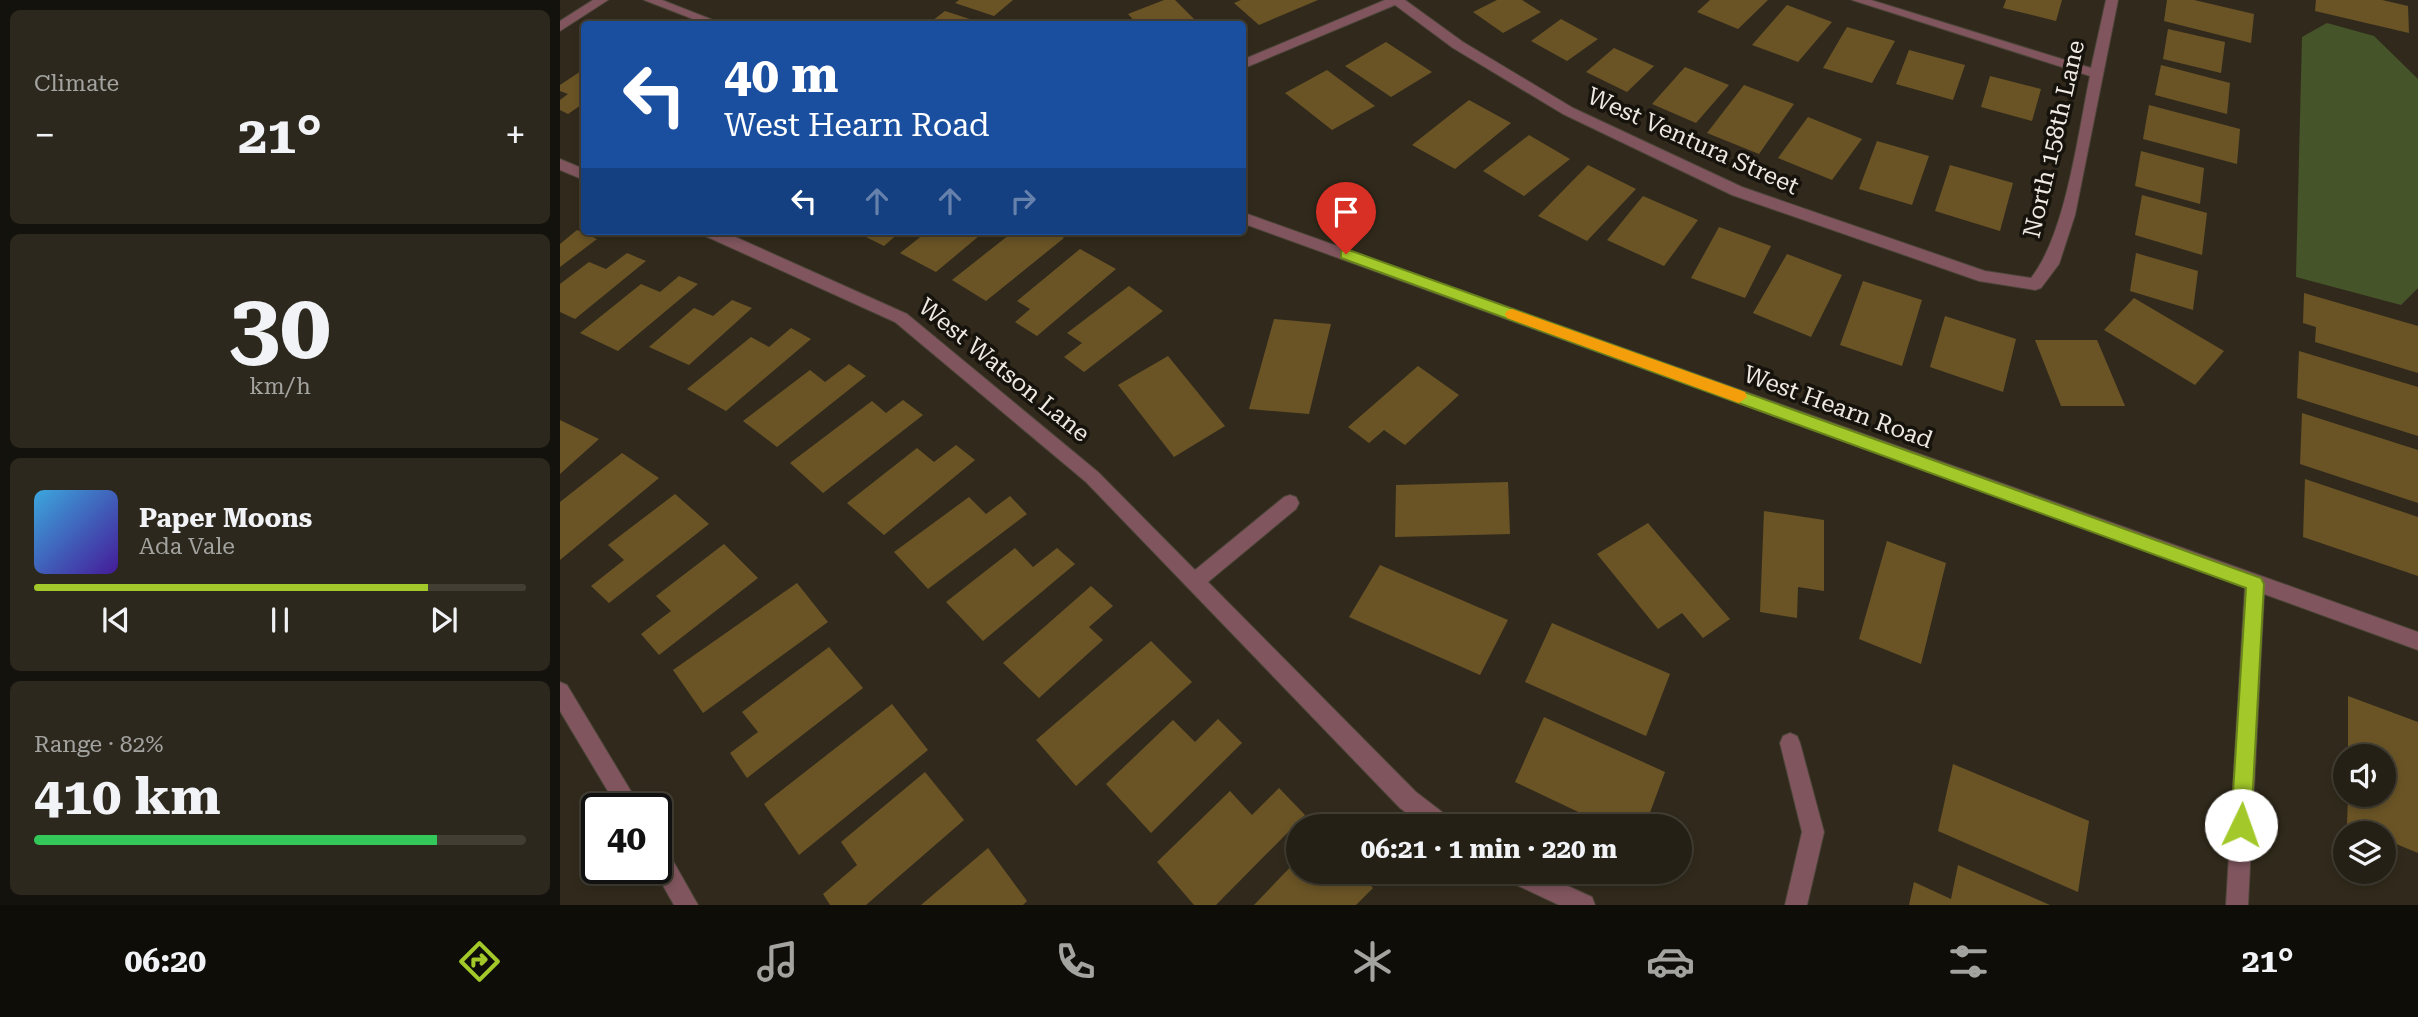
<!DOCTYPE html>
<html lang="en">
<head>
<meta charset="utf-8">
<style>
  body { margin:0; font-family:"Roboto Serif",serif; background:#2d281e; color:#f1f3f6; height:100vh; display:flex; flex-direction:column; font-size:26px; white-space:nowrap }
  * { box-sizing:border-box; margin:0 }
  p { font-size:23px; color:#a3a3a0 }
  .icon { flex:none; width:38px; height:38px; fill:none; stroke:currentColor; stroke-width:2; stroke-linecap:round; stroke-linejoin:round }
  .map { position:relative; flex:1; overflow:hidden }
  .panel { display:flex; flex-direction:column; gap:10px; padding:10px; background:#14120c; width:560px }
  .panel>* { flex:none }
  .hud { position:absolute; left:21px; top:21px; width:665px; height:214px; border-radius:7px; box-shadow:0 4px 10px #0003,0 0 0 2px #423e34; background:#1a4fa0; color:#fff; overflow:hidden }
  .tools { position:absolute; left:1773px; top:744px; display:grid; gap:14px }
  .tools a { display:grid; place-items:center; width:63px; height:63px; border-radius:50%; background:#252015; box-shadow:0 4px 10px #0003,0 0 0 2px #423e34; font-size:35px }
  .speed { position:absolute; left:21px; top:793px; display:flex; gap:14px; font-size:35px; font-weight:700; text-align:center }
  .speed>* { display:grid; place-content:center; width:91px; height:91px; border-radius:50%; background:#252015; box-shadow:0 4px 10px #0003,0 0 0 2px #423e34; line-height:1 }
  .speed .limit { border:4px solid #111; border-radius:10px; background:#fff; color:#111 }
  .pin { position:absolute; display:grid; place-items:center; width:60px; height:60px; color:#fff; margin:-72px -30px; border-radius:50% 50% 50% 0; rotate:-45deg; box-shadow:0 0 7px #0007 }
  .pin .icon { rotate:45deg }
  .me { position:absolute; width:77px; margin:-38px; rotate:3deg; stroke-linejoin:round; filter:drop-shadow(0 0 5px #0008) }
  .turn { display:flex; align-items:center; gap:24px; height:147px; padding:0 28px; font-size:32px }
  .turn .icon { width:91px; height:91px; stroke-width:2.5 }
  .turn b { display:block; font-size:49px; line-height:60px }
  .lanes { display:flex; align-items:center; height:66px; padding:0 28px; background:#0003; justify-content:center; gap:35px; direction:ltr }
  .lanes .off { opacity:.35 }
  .big { font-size:52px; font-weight:700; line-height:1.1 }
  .panel .tile { flex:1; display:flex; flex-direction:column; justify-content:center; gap:10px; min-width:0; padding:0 24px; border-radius:10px; background:#2d281e }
  .panel .dial { align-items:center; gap:0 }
  .dial b { font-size:91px; line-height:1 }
  .song { display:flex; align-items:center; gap:21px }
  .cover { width:84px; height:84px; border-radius:10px; background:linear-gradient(135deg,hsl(200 70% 55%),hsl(260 70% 35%)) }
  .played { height:7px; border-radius:4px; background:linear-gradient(90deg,#a2c929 80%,#423e34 80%) }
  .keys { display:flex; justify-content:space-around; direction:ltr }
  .heat { display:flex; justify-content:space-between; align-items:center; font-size:38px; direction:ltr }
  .charge { height:10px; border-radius:5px; background:linear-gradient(90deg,#34c759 82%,#423e34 0) }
  .trip { position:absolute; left:726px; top:814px; width:406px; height:70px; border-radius:35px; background:#252015; box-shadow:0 4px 10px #0003,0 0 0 2px #423e34; font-weight:700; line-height:70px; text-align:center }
  .tab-bar { display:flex; height:112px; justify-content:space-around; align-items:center; background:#0f0d08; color:#a3a3a0 }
  .tab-bar .icon { width:49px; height:49px }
  .tab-bar .current { color:#a2c929 }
  .tab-bar b { font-size:32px; color:#f1f3f6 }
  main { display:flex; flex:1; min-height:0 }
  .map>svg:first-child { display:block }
  .green { fill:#46542a }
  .building { fill:#6a5426 }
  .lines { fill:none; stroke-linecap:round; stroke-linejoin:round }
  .minor-casing { stroke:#4b4538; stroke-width:2 }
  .minor { fill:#80555e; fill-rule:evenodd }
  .route { fill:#a2c929; stroke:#69831b; stroke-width:2 }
  .slow { fill:#f59e0b }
  .labels { text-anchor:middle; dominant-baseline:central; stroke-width:7; stroke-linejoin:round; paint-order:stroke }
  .street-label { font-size:24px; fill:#eee9e1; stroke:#16130d }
</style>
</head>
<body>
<main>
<section class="panel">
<div class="tile"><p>Climate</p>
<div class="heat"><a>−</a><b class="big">21°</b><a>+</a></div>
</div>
<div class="tile dial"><b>30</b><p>km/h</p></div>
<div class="tile">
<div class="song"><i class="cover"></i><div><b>Paper Moons</b><p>Ada Vale</p></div></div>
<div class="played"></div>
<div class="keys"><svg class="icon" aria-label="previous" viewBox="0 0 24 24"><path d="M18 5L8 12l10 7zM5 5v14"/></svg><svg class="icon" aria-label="pause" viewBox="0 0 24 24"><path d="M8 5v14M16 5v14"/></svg><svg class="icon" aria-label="next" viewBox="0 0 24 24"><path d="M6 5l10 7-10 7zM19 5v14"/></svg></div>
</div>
<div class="tile"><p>Range · 82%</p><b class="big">410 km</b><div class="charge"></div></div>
</section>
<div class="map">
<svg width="1858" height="905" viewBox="0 0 1858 905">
  <rect width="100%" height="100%" fill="#312a1c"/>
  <!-- green -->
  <path class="green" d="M1767 23 1814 36 1858 79V288L1841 305 1736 277 1742 37Z"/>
  <!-- building -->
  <path class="building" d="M399 0H453L434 16 395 3Z
    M604 0H615L639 24H577L568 14Z
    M681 0H758L699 25 674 3Z
    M937 0H962L981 12 943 33 913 12Z
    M1150 0H1208L1178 29 1137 12Z
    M1446 0H1502L1496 21 1443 8Z
    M1607 0H1634L1694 14 1691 43 1604 21Z
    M1756 0H1822L1848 6 1849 33 1755 11Z
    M1227 5 1272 22 1238 62 1192 45Z
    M385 11 425 24H368Z
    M1001 19 1038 39 1007 61 971 41Z
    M1287 27 1335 41 1312 83 1263 68Z
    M1608 29 1665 42 1661 73 1603 59Z
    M826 42 872 72 831 97 785 66Z
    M1054 48 1094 66 1067 92 1026 72Z
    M1349 50 1405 65 1393 100 1336 84Z
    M1601 65 1670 83 1667 114 1595 95Z
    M1125 67 1169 85 1136 123 1092 104Z
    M24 69V103L8 114 0 110V100L8 94 0 91V85Z
    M767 70 815 106 772 130 725 93Z
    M1430 76 1481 89 1472 121 1421 107Z
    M1184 85 1234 104 1199 154 1147 133Z
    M909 100 951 123 895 169 852 145Z
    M1589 105 1680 129 1677 164 1583 139Z
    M1248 117 1302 139 1272 180 1218 158Z
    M969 135 1010 159 964 196 923 171Z
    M1317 141 1369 156 1352 205 1299 189Z
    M1581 151 1644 168 1640 204 1575 186Z
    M1028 165 1076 189 1027 241 978 216Z
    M1390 165 1453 183 1440 231 1375 211Z
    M1582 195 1647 213 1642 255 1575 235Z
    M1083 196 1138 220 1104 266 1047 240Z
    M1159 227 1211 246 1185 298 1131 278Z
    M17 230 37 239 0 267V244Z
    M308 231H341L324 246 302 235Z
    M368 231H425L376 272 340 253Z
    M454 231H492L504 238 426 301 392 280Z
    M520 249 556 269 477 336 455 322 470 309 457 301Z
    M67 253 86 261 15 319 0 312V284L29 262 46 269Z
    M1576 253 1638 271 1633 310 1570 291Z
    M1227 254 1282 275 1251 337 1193 313Z
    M119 276 138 284 58 351 20 333 81 284 100 292Z
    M1303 281 1362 300 1342 366 1280 345Z
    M569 286 603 311 524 372 504 357 522 343 507 333Z
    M1744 293 1858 326V373L1755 342 1756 327 1743 323Z
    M1574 298 1664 351 1635 385 1544 330Z
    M172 300 192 308 129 365 89 347 134 308 153 316Z
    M1385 316 1456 339 1443 392 1370 367Z
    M714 319 771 324 749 414 689 409Z
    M231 328 251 339 166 411 127 389 191 337 209 347Z
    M1475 340H1537L1565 406H1501Z
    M1739 351 1858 387V436L1737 398Z
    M608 356 665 426 614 457 558 385Z
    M289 364 306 376 217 447 183 421 250 370 265 382Z
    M858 366 899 395 845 445 824 430 809 443 788 427Z
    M343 400 363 415 263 493 230 463 312 401 326 413Z
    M1742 413 1858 450V503L1740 464Z
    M0 420 39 439 0 474Z
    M396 445 415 460 324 535 287 503 357 448 374 462Z
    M62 453 99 478 0 560V502Z
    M1745 479 1858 517V576L1743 537Z
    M948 482 950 534 835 537 836 485Z
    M115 494 149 524 49 603 31 586 64 560 48 545Z
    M450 496 467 514 368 589 334 552 409 497 426 514Z
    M1204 511 1264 520V591L1238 587 1237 618 1200 612Z
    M1088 523 1170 619 1143 638 1122 613 1098 629 1037 554Z
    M1327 541 1386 563 1361 664 1299 639Z
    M164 544 198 578 99 655 81 634 111 611 96 596Z
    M455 548 473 567 497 548 515 564 423 641 386 602Z
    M820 565 948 620 920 675 789 617Z
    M237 583 268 622 143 713 113 670Z
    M531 586 553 606 529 627 543 640 479 698 443 663Z
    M992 623 1110 674 1086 736 965 682Z
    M591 641 632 682 516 786 476 740Z
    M269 647 303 688 187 778 170 753 198 732 182 712Z
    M1788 696 1858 722V853L1824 839V833H1808L1787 825 1788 794H1824V756H1788Z
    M332 704 368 750 239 855 204 804Z
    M984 717 1105 772 1085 826H1048L955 782Z
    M658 719 682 743 591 833 546 784 613 720 635 742Z
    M1393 764 1529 821 1518 892 1378 831Z
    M365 772 404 820 306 905H270L263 894 297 865 281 842Z
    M719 788 745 815 656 905H634L597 862 670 791 692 815Z
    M428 848 467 901 463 905H361Z
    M738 859V872H757L766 881 775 872H797L813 888 796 905H694Z
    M1398 865 1490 905H1349L1354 882 1391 899Z"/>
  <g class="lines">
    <defs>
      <path id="minor" d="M33 0H48L0 31V21Z
        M84 0H102L163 24H146Z
        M825 0H845L903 42 1013 108 1182 187 1425 271 1471 278C1506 234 1518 133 1530 76L1292 0H1311L1531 68 1546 0H1558L1515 215 1499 264 1481 288 1475 290 1419 281 1172 195 1003 114 893 48 835 5 682 69V60Z
        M0 159 24 169V180L0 170Z
        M682 212 1858 632V650L1704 594 1688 905H1666L1685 587 682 223Z
        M140 231H162L347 314 538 472 635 570 724 497 730 495 736 497 739 503 736 509 648 582 856 792 890 818 893 826H864L840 808 526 482 335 322 143 235Z
        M0 682 7 685 81 808H58L0 711Z
        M1230 733 1237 736 1240 743 1264 832 1247 905H1225L1242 832 1220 743 1223 736Z
        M96 842 104 845 138 905H114L93 868H96Z
        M943 872H977L1032 897 1035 905H999L946 880Z"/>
    </defs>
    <!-- minor casing -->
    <use href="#minor" class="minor-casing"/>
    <!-- minor -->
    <use href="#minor" class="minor"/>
  </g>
  <!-- route -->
  <path class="route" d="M786 249 1701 578 1704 584 1691 825 1688 832 1681 834 1674 832 1671 825 1686 588 781 258V251Z"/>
  <!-- slow -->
  <path class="slow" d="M952 309 1185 392 1187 397 1179 403 947 318 945 314 947 311Z"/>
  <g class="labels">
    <!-- street labels -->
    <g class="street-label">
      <text transform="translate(1494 139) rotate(-77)">North 158th Lane</text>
      <text transform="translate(1133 141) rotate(24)">West Ventura Street</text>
      <text transform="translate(444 370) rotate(39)">West Watson Lane</text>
      <text transform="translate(1278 407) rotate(20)">West Hearn Road</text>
    </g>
  </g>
</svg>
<div class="tools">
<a><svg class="icon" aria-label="sound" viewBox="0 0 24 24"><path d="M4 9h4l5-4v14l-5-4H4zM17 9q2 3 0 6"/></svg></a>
<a><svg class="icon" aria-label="layers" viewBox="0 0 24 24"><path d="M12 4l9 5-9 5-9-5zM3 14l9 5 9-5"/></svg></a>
</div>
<div class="speed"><div class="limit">40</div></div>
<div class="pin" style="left:786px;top:254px;background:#d93025"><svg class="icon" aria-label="arrive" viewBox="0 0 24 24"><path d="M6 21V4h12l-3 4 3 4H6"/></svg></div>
<svg class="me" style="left:1681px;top:825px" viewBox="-20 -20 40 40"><circle r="19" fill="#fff"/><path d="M0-13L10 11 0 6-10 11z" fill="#a2c929"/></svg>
<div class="trip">06:21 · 1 min · 220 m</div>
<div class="hud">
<div class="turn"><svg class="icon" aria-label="left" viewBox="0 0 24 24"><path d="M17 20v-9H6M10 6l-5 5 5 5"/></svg><div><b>40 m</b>West Hearn Road</div></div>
<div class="lanes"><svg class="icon" aria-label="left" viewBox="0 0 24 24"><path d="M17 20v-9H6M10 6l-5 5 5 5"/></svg><svg class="icon off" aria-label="ahead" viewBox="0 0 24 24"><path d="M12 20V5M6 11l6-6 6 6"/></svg><svg class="icon off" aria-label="ahead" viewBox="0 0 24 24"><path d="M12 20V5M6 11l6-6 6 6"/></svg><svg class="icon off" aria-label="right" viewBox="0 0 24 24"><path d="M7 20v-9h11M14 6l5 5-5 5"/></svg></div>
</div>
</div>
</main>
<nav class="tab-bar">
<b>06:20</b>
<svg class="icon current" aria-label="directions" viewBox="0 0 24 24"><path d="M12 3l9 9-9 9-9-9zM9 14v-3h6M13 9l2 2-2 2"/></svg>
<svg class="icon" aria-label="music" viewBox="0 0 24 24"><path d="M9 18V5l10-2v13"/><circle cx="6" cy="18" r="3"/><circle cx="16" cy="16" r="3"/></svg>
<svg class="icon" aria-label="phone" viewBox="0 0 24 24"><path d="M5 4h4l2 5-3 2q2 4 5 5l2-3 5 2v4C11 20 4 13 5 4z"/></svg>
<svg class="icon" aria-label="climate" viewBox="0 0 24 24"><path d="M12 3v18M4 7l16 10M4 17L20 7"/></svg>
<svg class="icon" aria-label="car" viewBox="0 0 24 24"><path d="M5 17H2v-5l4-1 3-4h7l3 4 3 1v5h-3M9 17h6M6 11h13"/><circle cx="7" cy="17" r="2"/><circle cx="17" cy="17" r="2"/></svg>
<svg class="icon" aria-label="filters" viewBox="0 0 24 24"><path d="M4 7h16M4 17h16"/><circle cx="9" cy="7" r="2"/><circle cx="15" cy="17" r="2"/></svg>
<b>21°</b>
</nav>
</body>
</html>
